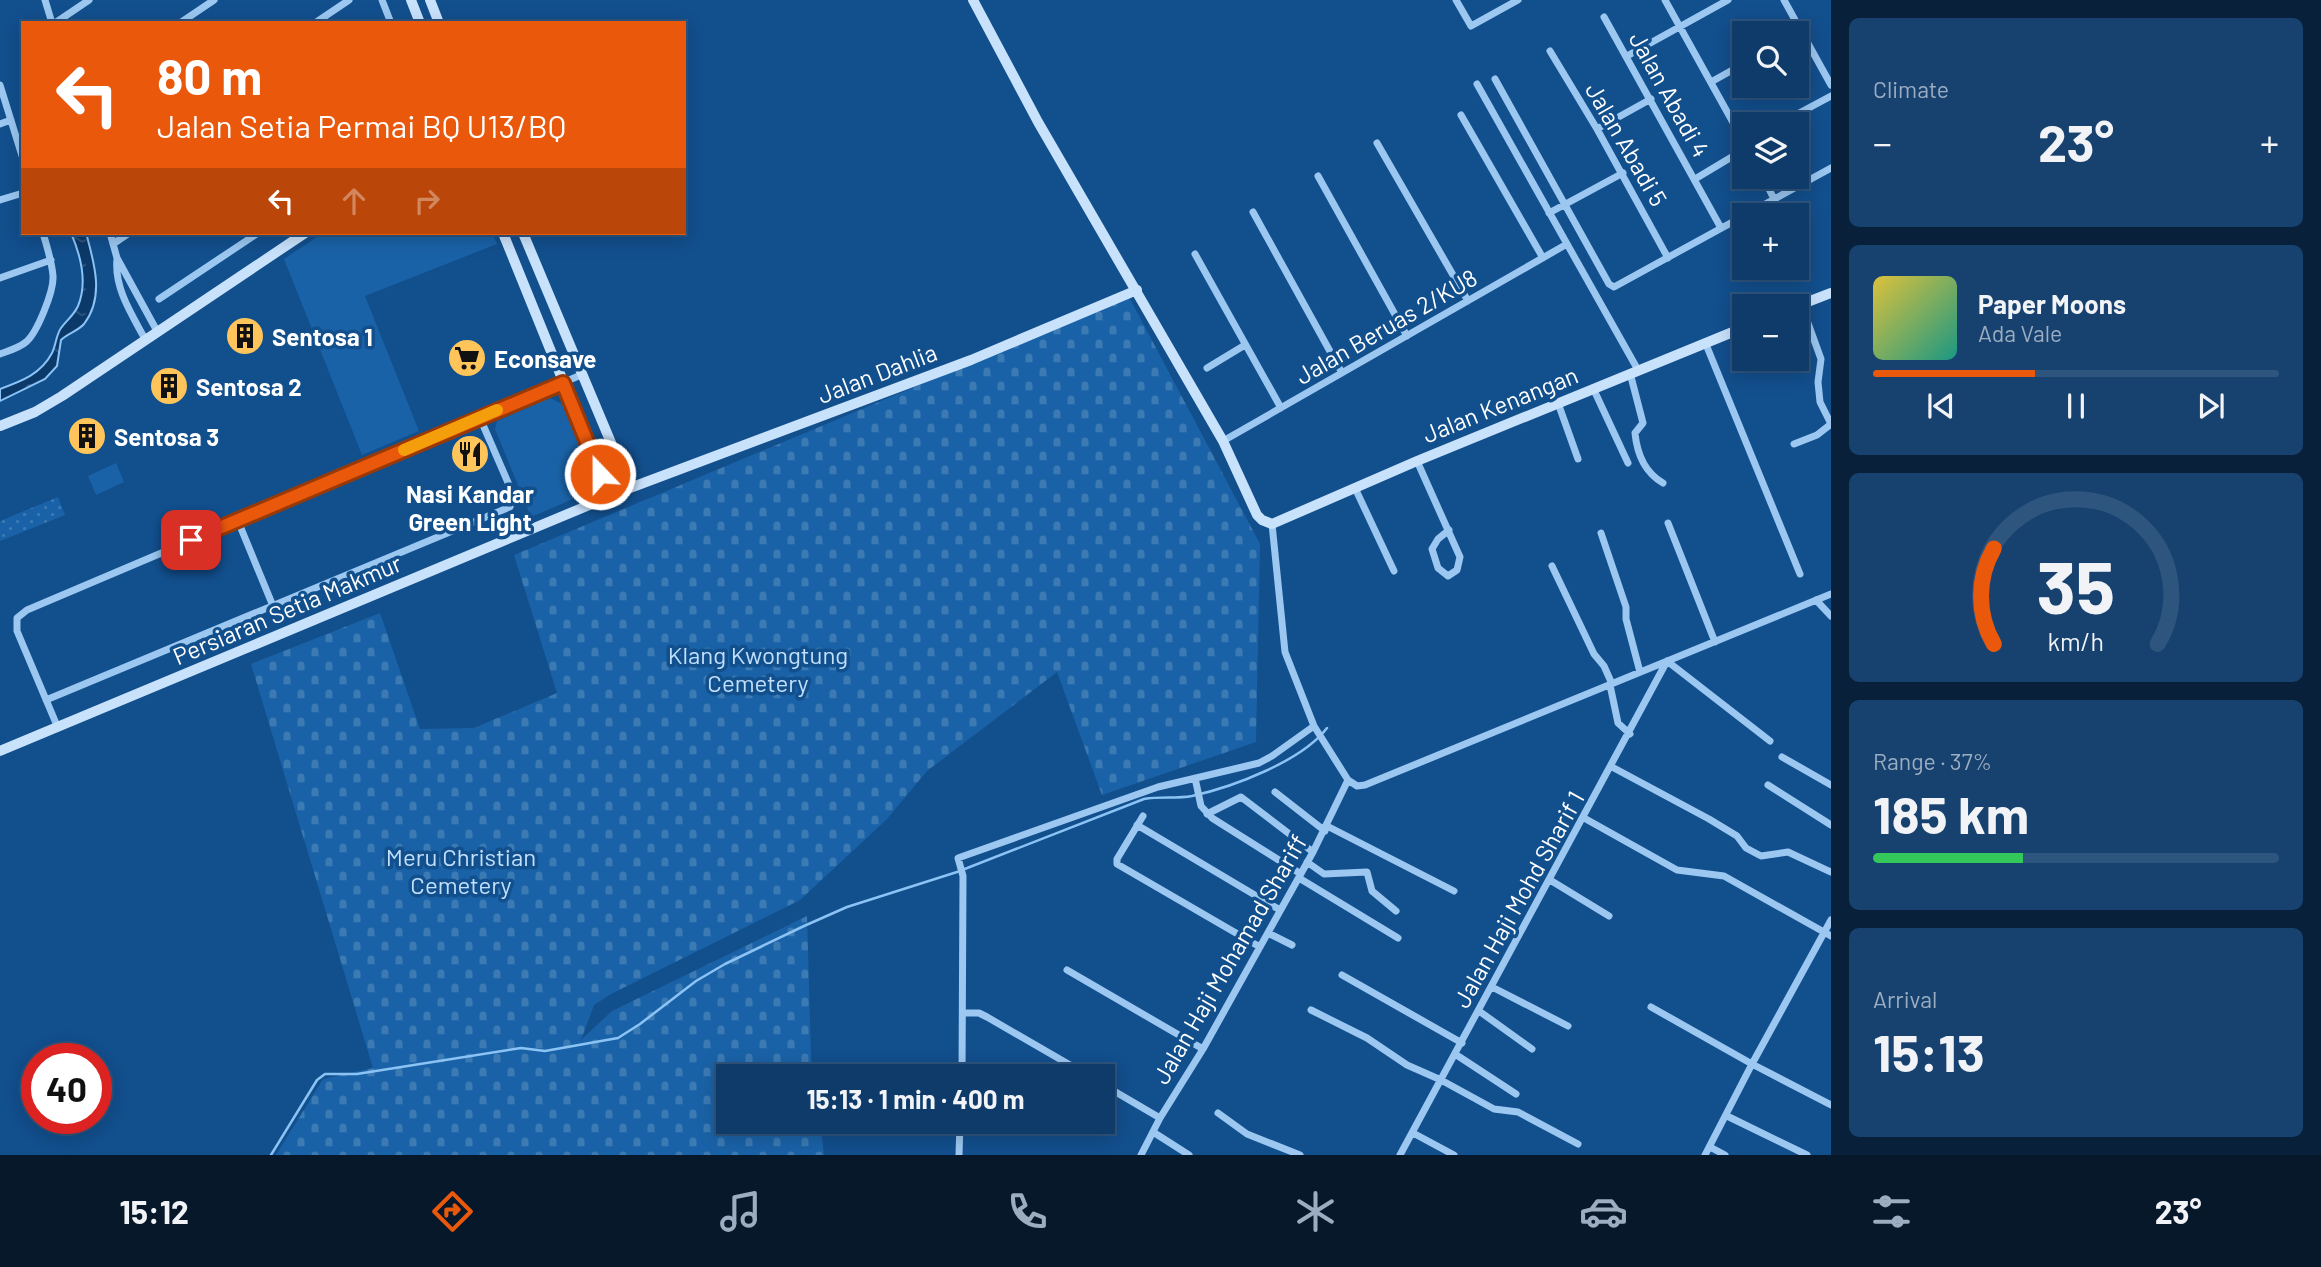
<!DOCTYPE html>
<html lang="en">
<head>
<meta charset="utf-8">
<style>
  body { margin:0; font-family:Barlow,sans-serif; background:#174270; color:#f1f3f6; height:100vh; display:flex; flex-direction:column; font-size:26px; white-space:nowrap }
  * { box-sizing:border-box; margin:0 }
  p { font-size:23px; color:#9badc1 }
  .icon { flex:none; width:38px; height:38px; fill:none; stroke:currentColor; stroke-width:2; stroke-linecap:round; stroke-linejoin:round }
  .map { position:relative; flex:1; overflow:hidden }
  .drawer { display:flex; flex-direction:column; gap:18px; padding:18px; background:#08203a; width:490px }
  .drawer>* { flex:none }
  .guide { position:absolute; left:21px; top:21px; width:665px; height:214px; border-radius:0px; box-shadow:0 4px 18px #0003,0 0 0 2px #2e557e; background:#ea580c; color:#fff; overflow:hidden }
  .fabs { position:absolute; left:1732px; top:21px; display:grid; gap:14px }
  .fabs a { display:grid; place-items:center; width:77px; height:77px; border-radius:0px; background:#0e3b6a; box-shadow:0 4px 18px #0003,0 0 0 2px #2e557e; font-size:35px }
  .speed { position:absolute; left:21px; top:1043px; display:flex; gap:14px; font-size:35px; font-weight:700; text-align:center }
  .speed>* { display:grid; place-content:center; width:91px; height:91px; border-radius:50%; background:#0e3b6a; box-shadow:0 4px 18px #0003,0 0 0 2px #2e557e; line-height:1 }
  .speed .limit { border:10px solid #d22; background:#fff; color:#111 }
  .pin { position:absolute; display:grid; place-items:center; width:60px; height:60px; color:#fff; margin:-30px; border-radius:14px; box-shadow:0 4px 10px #0006 }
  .me { position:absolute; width:77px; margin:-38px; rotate:338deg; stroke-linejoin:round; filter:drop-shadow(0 0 5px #0008) }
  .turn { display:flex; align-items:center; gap:24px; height:147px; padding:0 21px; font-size:32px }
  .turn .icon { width:91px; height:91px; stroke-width:2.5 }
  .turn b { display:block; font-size:49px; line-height:60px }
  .lanes { display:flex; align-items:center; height:66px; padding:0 21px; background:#0003; justify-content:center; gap:35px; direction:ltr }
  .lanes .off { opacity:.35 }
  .big { font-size:52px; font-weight:700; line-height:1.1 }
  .drawer .tile { flex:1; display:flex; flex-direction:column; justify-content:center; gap:10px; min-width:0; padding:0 24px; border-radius:10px; background:#174270 }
  .drawer .dial { align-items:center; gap:0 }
  .dial svg { height:182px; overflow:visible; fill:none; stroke:#2e557e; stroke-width:7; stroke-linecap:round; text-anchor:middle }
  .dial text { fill:#f1f3f6; stroke:none }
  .song { display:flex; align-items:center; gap:21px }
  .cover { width:84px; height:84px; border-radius:10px; background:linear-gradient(135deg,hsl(50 70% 55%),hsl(170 70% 35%)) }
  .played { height:7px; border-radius:4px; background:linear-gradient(90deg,#ea580c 40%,#2e557e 40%) }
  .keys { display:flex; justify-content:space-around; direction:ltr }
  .heat { display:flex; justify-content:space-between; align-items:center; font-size:38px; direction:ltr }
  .charge { height:10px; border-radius:5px; background:linear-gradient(90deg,#34c759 37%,#2e557e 0) }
  .trip { position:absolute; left:716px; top:1064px; width:399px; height:70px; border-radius:0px; background:#0e3b6a; box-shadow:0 4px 18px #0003,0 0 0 2px #2e557e; font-weight:700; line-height:70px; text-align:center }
  .dock { display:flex; height:112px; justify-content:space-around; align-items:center; background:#06182a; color:#9badc1 }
  .dock .icon { width:49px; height:49px }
  .dock .selected { color:#ea580c }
  .dock b { font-size:32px; color:#f1f3f6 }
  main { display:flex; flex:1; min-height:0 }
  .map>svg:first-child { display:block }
  .grass { fill:#1a62a7 }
  .cemetery { fill:url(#cemetery-stones) }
  .park { fill:url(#park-dots) }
  .water { fill:url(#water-ripples); stroke:#8cc3f5; stroke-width:2 }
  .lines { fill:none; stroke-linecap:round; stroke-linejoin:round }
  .stream { stroke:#8cc3f5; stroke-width:2.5 }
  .street { stroke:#9bc7f1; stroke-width:7 }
  .secondary { stroke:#c9e2fc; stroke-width:10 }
  .route-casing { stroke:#983908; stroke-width:18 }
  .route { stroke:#ea580c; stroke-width:12 }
  .slow { stroke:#f59e0b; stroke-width:12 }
  .labels { text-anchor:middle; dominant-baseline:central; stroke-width:7; stroke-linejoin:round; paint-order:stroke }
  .street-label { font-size:24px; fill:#fff; stroke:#124f8d }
  .poi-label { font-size:24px; font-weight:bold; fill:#fff; stroke:#124f8d; text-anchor:start }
  .park-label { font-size:24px; fill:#c1e0fc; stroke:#124f8d }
</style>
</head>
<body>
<main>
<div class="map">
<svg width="1831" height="1155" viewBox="0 0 1831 1155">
  <defs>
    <pattern id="cemetery-stones" width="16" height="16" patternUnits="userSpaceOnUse" patternTransform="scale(1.75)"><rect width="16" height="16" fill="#1a62a7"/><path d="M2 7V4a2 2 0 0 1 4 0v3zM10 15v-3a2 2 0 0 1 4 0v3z" fill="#3c7ab4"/></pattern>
    <pattern id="park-dots" width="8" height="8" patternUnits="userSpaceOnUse" patternTransform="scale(1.75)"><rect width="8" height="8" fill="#1a62a7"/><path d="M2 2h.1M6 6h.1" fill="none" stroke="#3c7ab4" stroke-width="1.8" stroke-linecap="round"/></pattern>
    <pattern id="water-ripples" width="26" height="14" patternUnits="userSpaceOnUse" patternTransform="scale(1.75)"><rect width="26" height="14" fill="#0b3969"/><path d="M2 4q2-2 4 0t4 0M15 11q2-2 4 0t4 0" fill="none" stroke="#305780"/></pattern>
  </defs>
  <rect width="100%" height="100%" fill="#124f8d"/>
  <!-- grass -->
  <path class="grass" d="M323 233H492L497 244 365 296 419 431 362 455 284 259Z
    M550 398 562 404 593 478 587 493 531 517 495 429 497 421Z
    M116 463 124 482 96 495 88 476Z"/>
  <!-- cemetery -->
  <path class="cemetery" d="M1129 297 1260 544 1256 742 1102 795 1057 672 927 771 886 820 800 900 611 994 594 1005 581 1040 612 1011 807 916 811 1057 813 1076H728V1122H820L824 1155H276L323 1079 373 1068 251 664 380 613 420 729 474 728 557 693 514 555Z"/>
  <!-- park -->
  <path class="park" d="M58 497 65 515 0 541V521Z"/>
  <!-- water -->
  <path class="water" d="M71 233H86C94 262 105 297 84 324 78 331 68 333 61 340L57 366 45 379 0 401V389C22 381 41 374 52 353 56 345 56 335 61 328 67 320 74 315 78 306 88 282 81 256 71 233Z"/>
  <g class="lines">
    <!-- stream -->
    <path class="stream" d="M271 1155 317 1080 325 1074H357L521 1048 545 1051 618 1038 640 1024 696 981 725 964 804 926 847 907 957 872 1144 799C1160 796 1176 799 1192 796 1233 787 1302 761 1327 728"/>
    <!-- street -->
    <path class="street" d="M45 0 52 23
      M382 0 391 23
      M1456 0 1471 26 1518 0
      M1665 0 1745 144
      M1784 0 1831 85
      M1604 17 1721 228
      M55 23 89 0
      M180 23 214 0
      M315 23 349 0
      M1550 51 1597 129 1668 258
      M1627 56 1728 0
      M1495 79 1609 284 1614 287 1831 168
      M1711 82 1745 63
      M1477 84 1638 370
      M0 85 23 159
      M1461 115 1543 258
      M0 124 11 120
      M1779 124 1831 96
      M1597 129 1651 99
      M1377 143 1468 301
      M1318 176 1407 336
      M1763 177 1774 199
      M1695 179 1745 149
      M0 200 23 193
      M1253 212 1342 373
      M1549 213 1623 173
      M110 233 117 258 157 331
      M113 244 129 233
      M1195 254 1281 408
      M117 259C114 288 132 315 145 339
      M0 278 51 260
      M159 299 258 233
      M1801 304 1821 359 1818 382 1820 402 1831 424
      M1705 342 1800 574
      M0 354C8 351 19 348 26 342 37 333 54 291 53 276 52 262 47 247 43 233
      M1207 368 1245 345
      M1630 373 1643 423 1635 433C1637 454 1644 472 1663 483
      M1593 388 1628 463
      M1558 403 1578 459
      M1223 441 1567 244
      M1794 444 1817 435 1831 424
      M1417 461 1460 557 1457 570 1448 576 1438 568 1432 549 1438 539 1449 530
      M1355 488 1394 571
      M238 521 273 606
      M1668 523 1715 642
      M1272 524 1285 652 1314 726 1348 780 1357 786 1365 785 1831 594
      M1601 533 1626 607V619L1640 672
      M1552 566 1594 654 1604 666 1612 684
      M1816 600 1831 616
      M1610 685 1618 723 1630 734
      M46 700 510 507 513 494 480 418
      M58 728 17 631V618L27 610 581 375
      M1782 757 1831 785
      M1612 767 1709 819 1737 836 1746 848 1761 856 1788 852 1831 872
      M1195 778 1201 806 1212 818 1301 874
      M1768 785 1831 825
      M1275 792 1325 831
      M1207 814 1241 797 1313 852
      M1143 816 1117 859V864L1260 947
      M1584 818 1677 870 1724 876 1831 936
      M1137 825 1280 910
      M1327 826 1454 891
      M1307 862 1324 874 1367 872 1372 891 1396 911
      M1299 878 1398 938
      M1550 880 1609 916
      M1268 933 1292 945
      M1067 970 1203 1049
      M1342 975 1462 1043
      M1492 987 1568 1026
      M1651 1007 1752 1064 1831 1105
      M1311 1010 1367 1038 1407 1065 1441 1080 1494 1109 1518 1112 1578 1144
      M1479 1011 1532 1049
      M964 1013H979L987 1017 1089 1076
      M1455 1054 1516 1094
      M962 1076 963 876 958 858 1158 787 1259 763 1272 756 1314 726
      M1102 1084 1160 1118
      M1218 1113 1247 1134 1300 1155
      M1727 1116 1807 1155
      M1153 1132 1189 1155
      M1413 1133 1454 1155
      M1710 1147 1725 1155
      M959 1155 960 1122
      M1141 1155 1160 1118 1203 1049 1313 852 1348 780
      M1400 1155 1667 661 1770 741
      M1705 1155 1752 1064 1831 920"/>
    <!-- secondary -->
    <path class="secondary" d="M411 0 420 23
      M430 0 439 23
      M973 0 1038 122 1223 441 1257 515 1262 520 1272 524 1417 461 1745 327
      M503 233 610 497
      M523 233 630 488
      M1797 306 1831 293
      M0 426 35 412 62 396 305 233
      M0 751 630 488 971 360 1137 290"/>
  </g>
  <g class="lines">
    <defs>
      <path id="route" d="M191 540 563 383 600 474"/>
    </defs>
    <!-- route casing -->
    <use href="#route" class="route-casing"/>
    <!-- route -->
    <use href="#route" class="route"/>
    <!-- slow -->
    <path class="slow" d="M404 450 497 410"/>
  </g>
  <!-- icons -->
  <defs>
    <symbol id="building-disc" viewBox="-11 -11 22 22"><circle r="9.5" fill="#ffc55b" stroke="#124f8d"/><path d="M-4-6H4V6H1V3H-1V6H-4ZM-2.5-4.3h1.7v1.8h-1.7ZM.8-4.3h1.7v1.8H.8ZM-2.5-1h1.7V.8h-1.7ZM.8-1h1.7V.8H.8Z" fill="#111"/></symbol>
    <symbol id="supermarket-disc" viewBox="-11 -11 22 22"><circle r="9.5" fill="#ffc55b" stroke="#124f8d"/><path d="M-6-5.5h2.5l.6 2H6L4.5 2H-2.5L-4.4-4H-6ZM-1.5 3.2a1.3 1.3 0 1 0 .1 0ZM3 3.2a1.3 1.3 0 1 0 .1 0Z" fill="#111"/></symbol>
    <symbol id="restaurant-disc" viewBox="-11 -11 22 22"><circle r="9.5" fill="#ffc55b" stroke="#124f8d"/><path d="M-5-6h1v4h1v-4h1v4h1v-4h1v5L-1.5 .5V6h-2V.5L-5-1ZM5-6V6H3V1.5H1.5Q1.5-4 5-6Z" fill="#111"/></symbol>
  </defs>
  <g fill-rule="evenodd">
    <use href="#building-disc" x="223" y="314" width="44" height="44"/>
    <use href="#supermarket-disc" x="445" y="336" width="44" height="44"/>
    <use href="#building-disc" x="147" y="364" width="44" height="44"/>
    <use href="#building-disc" x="65" y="414" width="44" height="44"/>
    <use href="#restaurant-disc" x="448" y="432" width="44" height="44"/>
  </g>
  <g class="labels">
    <!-- street labels -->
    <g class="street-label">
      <text transform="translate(1670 94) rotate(61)">Jalan Abadi 4</text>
      <text transform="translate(1627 144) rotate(60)">Jalan Abadi 5</text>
      <text transform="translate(1386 326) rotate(-30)">Jalan Beruas 2/KU8</text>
      <text transform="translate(877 373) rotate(-21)">Jalan Dahlia</text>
      <text transform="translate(1500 404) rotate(-22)">Jalan Kenangan</text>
      <text transform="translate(287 609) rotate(-23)">Persiaran Setia Makmur</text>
      <text transform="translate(1518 899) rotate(-61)">Jalan Haji Mohd Sharif 1</text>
      <text transform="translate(1229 959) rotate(-60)">Jalan Haji Mohamad Shariff</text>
    </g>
    <!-- poi labels -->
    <g class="poi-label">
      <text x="272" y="336">Sentosa 1</text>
      <text x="494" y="358">Econsave</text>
      <text x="196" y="386">Sentosa 2</text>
      <text x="114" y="436">Sentosa 3</text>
      <text x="470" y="493" text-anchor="middle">Nasi Kandar<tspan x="470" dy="28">Green Light</tspan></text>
    </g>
    <!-- park labels -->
    <g class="park-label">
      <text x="758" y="654">Klang Kwongtung<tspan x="758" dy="28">Cemetery</tspan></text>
      <text x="461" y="856">Meru Christian<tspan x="461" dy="28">Cemetery</tspan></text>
    </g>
  </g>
</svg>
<div class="fabs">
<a><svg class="icon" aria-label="search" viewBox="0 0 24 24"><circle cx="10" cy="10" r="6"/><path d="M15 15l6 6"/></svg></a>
<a><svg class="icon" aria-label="layers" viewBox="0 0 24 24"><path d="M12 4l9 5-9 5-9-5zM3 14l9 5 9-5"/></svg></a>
<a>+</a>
<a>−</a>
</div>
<div class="speed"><div class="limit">40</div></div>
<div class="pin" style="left:191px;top:540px;background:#d93025"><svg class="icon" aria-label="arrive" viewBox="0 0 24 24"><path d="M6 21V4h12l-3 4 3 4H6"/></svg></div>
<svg class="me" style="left:600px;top:474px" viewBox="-20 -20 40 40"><circle r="17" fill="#ea580c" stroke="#fff" stroke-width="3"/><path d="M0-11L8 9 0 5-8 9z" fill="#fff"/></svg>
<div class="trip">15:13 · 1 min · 400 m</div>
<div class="guide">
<div class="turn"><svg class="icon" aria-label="left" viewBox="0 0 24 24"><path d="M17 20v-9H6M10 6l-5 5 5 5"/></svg><div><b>80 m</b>Jalan Setia Permai BQ U13/BQ</div></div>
<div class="lanes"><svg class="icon" aria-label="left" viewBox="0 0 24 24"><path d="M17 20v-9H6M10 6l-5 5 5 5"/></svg><svg class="icon off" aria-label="ahead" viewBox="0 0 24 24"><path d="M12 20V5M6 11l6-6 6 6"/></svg><svg class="icon off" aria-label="right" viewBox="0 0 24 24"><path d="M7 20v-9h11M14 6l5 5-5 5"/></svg></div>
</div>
</div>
<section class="drawer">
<div class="tile"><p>Climate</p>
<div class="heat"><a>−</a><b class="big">23°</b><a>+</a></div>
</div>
<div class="tile">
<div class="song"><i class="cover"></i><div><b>Paper Moons</b><p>Ada Vale</p></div></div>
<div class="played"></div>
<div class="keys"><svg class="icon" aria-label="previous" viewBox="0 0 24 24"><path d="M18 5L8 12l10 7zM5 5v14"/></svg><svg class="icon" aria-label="pause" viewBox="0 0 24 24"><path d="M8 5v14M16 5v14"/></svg><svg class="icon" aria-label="next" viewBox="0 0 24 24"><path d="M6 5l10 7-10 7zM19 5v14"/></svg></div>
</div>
<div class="tile dial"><svg viewBox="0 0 100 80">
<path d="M14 69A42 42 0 1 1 86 69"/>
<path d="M14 69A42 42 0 0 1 14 27" stroke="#ea580c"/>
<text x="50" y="56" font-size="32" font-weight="700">35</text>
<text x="50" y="72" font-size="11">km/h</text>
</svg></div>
<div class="tile"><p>Range · 37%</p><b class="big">185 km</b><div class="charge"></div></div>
<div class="tile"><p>Arrival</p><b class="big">15:13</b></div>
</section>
</main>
<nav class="dock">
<b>15:12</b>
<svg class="icon selected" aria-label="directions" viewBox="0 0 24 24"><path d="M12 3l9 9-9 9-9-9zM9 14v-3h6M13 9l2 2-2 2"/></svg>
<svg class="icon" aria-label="music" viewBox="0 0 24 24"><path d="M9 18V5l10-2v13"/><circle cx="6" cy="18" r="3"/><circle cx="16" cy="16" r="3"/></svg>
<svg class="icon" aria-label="phone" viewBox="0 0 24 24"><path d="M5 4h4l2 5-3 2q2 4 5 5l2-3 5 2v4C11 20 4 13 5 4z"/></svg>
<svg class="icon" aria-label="climate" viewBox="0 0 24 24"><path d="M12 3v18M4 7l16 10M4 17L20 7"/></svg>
<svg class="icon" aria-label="car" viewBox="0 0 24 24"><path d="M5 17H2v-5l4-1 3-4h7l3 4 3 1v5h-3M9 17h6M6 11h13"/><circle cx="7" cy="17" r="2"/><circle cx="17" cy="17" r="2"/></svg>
<svg class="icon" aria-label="filters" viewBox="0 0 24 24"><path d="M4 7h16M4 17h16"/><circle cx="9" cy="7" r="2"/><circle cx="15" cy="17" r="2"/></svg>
<b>23°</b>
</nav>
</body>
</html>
